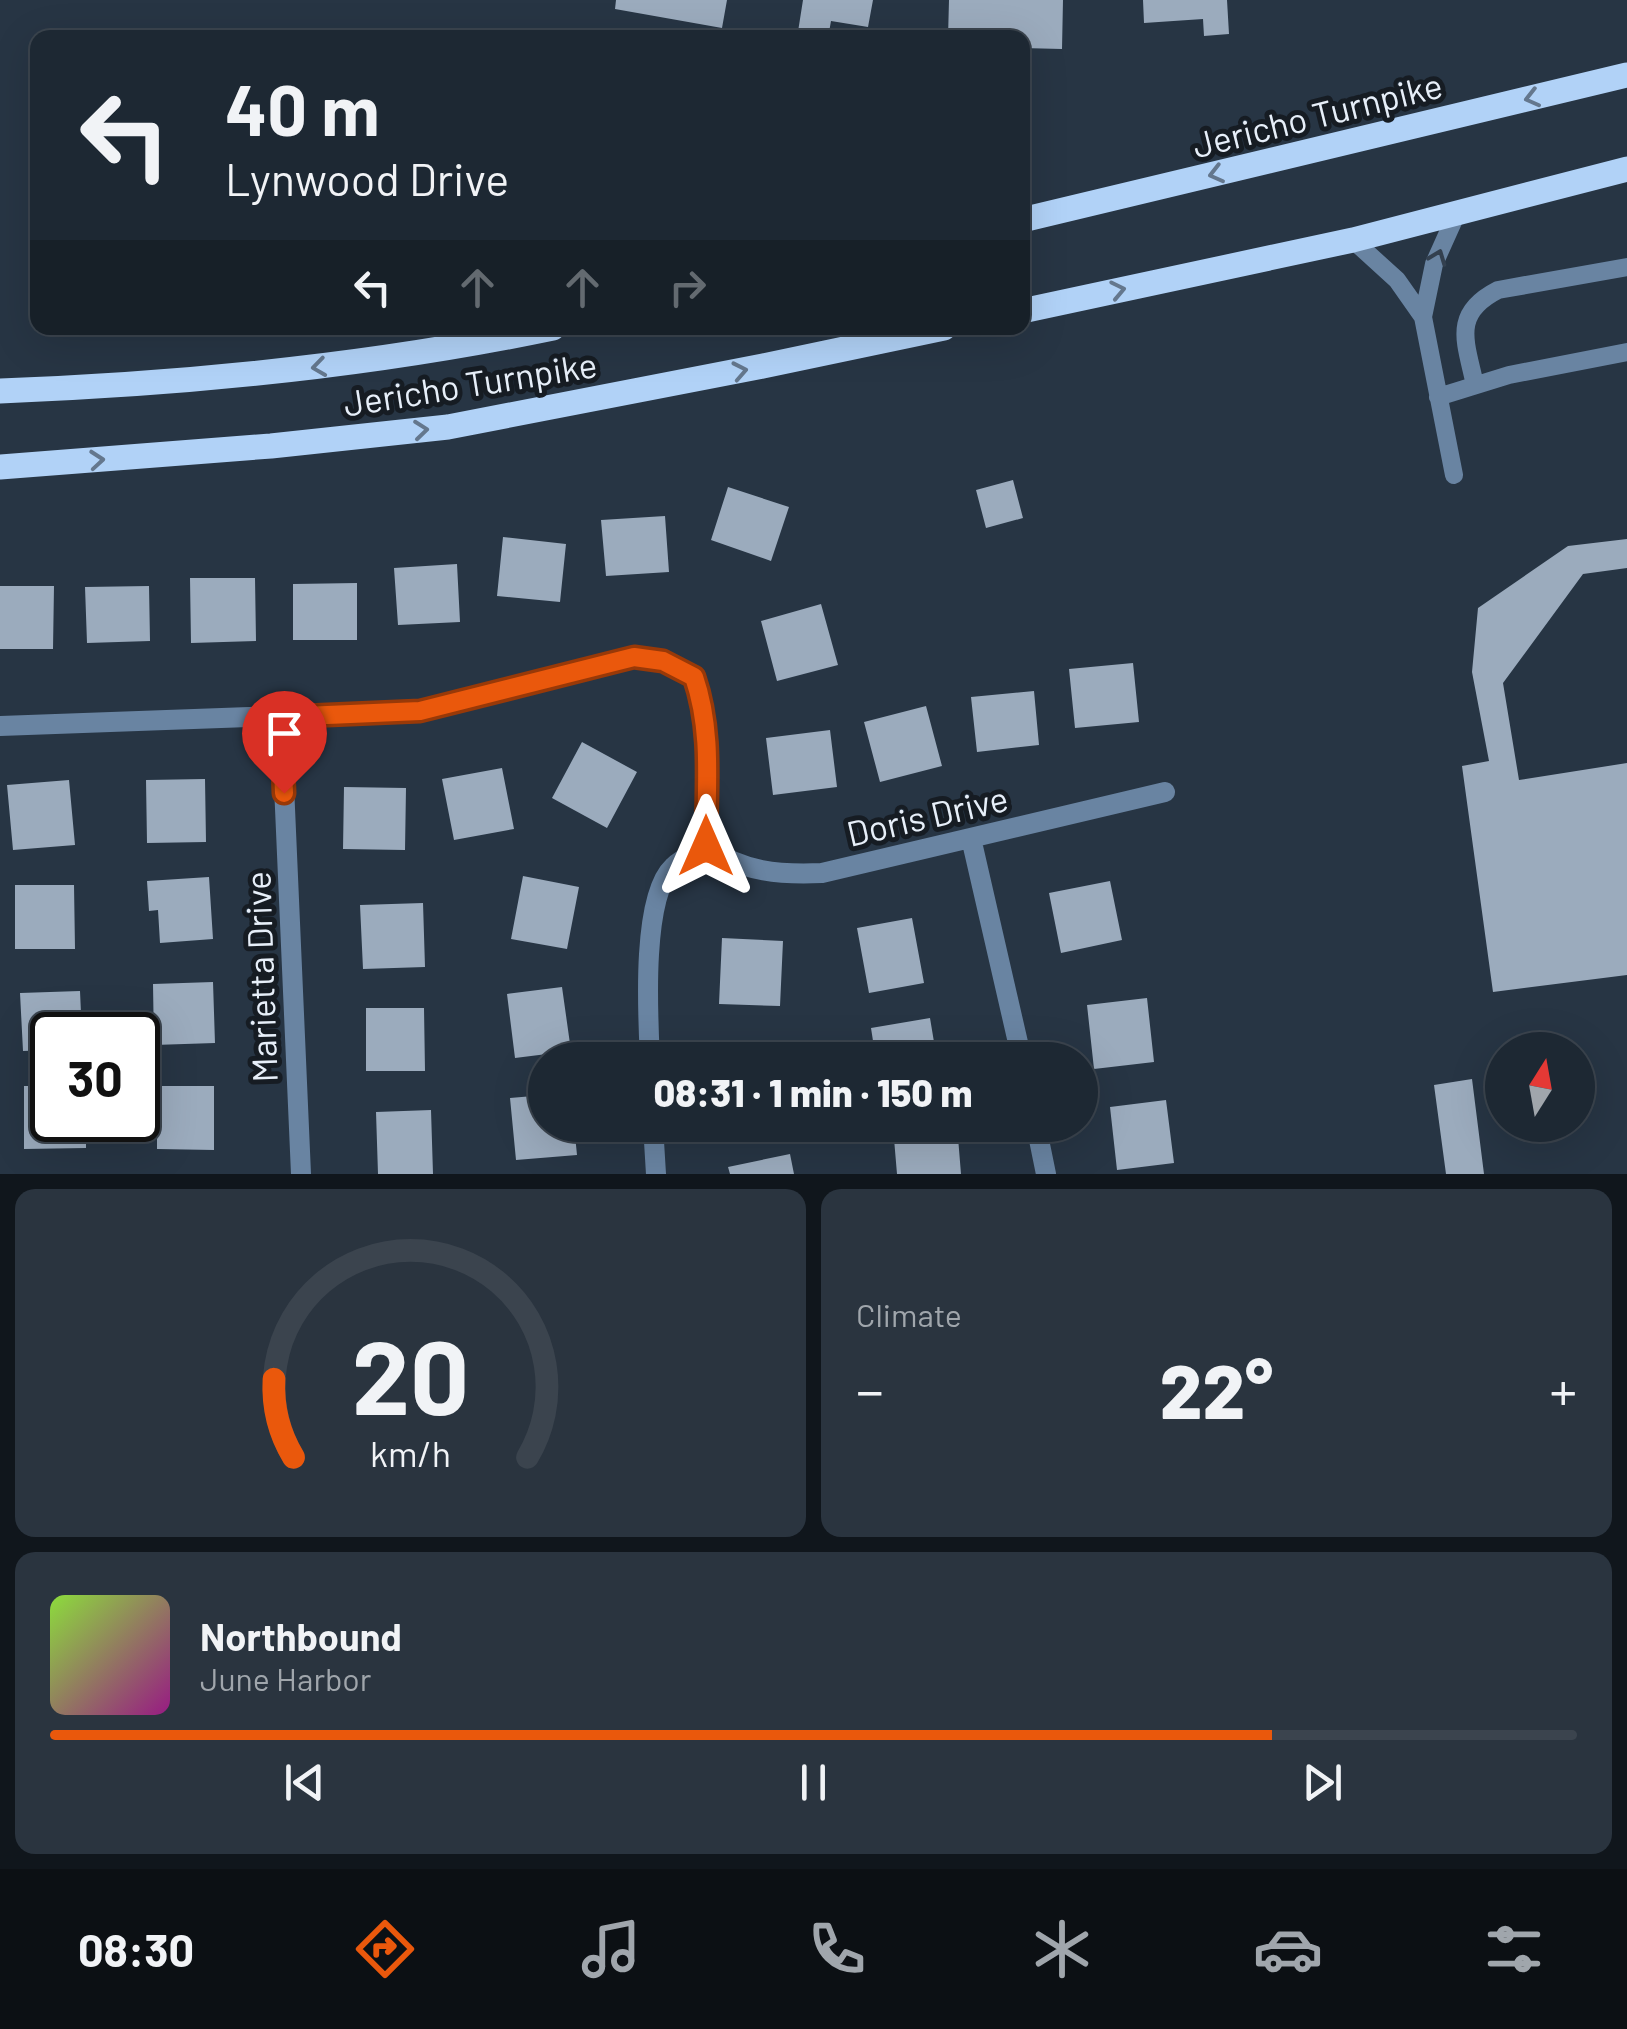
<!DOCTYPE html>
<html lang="en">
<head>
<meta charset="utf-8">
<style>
  body { margin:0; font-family:Barlow,sans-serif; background:#2a343f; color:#f1f3f6; height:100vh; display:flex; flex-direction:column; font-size:38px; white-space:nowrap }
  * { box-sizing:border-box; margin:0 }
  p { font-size:32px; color:#a0a6ac }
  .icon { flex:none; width:55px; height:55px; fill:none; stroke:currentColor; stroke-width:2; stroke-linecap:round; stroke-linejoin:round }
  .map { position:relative; height:1174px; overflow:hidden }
  .drawer { display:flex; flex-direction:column; gap:15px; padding:15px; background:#10161c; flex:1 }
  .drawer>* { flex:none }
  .guide { position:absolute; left:30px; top:30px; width:1000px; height:305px; border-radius:20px; box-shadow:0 10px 40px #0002,0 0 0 2px #3b444e; background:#1d2833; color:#f1f3f6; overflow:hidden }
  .needle { width:65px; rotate:11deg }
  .controls { position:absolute; left:1485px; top:1032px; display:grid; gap:20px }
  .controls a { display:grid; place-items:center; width:110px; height:110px; border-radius:50%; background:#1d2833; box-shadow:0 10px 40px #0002,0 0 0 2px #3b444e; font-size:50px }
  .speed { position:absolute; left:30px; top:1012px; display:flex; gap:20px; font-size:50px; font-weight:700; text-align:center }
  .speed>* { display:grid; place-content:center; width:130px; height:130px; border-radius:50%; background:#1d2833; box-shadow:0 10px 40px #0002,0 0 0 2px #3b444e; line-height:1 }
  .speed .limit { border:5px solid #111; border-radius:15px; background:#fff; color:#111 }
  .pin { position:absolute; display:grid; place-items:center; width:85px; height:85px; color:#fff; margin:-102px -42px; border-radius:50% 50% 50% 0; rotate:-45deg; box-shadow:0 0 10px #0007 }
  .pin .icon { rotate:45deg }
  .me { position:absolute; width:110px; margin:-55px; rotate:0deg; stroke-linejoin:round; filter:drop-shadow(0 0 8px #0008) }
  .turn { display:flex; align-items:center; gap:35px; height:210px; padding:0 30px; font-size:45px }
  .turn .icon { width:130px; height:130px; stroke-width:2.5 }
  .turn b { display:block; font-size:70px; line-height:85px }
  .lanes { display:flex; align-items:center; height:95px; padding:0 30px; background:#0003; justify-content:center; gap:50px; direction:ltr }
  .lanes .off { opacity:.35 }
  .big { font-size:75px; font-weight:800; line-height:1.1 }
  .drawer .widget { flex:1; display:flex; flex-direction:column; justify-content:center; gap:15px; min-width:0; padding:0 35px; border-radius:20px; background:#2a343f }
  .drawer .dial { align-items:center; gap:0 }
  .dial svg { height:260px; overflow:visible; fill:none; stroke:#3b444e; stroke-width:7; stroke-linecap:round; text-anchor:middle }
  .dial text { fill:#f1f3f6; stroke:none }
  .song { display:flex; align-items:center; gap:30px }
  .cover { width:120px; height:120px; border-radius:15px; background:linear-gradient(135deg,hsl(90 70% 55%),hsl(310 70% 35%)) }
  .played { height:10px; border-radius:5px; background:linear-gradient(90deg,#ea580c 80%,#3b444e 80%) }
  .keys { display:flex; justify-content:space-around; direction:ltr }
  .heat { display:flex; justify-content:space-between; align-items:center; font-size:55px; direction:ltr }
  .drawer .tiles { flex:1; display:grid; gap:15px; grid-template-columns:1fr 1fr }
  .widget:last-child { grid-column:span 2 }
  .trip { position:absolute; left:528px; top:1042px; width:570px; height:100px; border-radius:50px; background:#1d2833; box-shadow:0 10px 40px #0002,0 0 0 2px #3b444e; font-weight:800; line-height:100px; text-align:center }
  .tab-bar { display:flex; height:160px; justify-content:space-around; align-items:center; background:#0c1014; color:#a0a6ac }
  .tab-bar .icon { width:70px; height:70px }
  .tab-bar .on { color:#ea580c }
  .tab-bar b { font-size:45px; color:#f1f3f6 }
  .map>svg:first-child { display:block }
  .building { fill:#9babbd }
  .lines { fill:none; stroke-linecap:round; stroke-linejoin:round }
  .lane { stroke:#6984a2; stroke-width:18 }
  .street { stroke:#6984a2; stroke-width:20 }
  .primary { stroke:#b1d2f7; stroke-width:25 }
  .oneway { stroke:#64778d }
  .oneway2 { stroke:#33404f }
  .route-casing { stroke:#983908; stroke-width:25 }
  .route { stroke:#ea580c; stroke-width:18 }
  .labels { text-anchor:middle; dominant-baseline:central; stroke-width:10; stroke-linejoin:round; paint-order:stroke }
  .street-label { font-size:35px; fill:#e7eff9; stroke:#161c23 }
</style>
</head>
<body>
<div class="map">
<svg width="1627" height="1174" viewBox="0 0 1627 1174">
  <rect width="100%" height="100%" fill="#273544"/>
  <!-- building -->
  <path class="building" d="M616 0H727L722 28 615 9Z
    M803 0H873L868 27 831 21 828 38H797Z
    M949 0H1063L1062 49 1022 48V38H948Z
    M1143 0H1227L1229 34 1204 36 1203 19 1144 23Z
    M1013 480 1023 518 986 528 976 490Z
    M728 487 789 507 771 561 711 540Z
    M665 516 669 572 606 576 601 520Z
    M503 537 566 544 560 602 497 596Z
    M1627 539V568L1583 574 1503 683 1519 780 1627 763V975L1493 992 1462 766 1489 761 1472 672 1478 608 1568 546Z
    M457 564 460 622 398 625 394 568Z
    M190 578H255L256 641 191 643Z
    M357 583V640H293V584Z
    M0 586H54L53 649H0Z
    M149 586 150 641 87 643 85 587Z
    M821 604 838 665 777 681 761 621Z
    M1133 663 1139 722 1075 728 1069 669Z
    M1034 691 1039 745 977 752 971 697Z
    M926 706 942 766 880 782 864 722Z
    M830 730 837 787 773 795 766 738Z
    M582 742 637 772 607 828 552 798Z
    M502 768 514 829 454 840 442 779Z
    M205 779 206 842 147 843 146 780Z
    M69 780 75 845 13 850 7 785Z
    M344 787 406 788 405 850 343 849Z
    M523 876 579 887 567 949 511 939Z
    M209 877 213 939 160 943 158 910 149 911 147 881Z
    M1110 881 1122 940 1061 953 1049 893Z
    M15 885H74L75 949H15Z
    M423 903 425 967 363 969 360 905Z
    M912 918 924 983 869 993 857 928Z
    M722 938 783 941 780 1006 719 1004Z
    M213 982 215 1043 154 1045 153 984Z
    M562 987 571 1051 515 1058 507 994Z
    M80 991 82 1035H52V1050L23 1051 20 993Z
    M1147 998 1154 1062 1094 1069 1087 1005Z
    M366 1008H424L425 1071H366Z
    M930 1018 937 1060H876L871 1028Z
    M784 1049 785 1060H728L727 1050Z
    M1472 1079 1484 1174H1446L1434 1085Z
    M24 1086H52V1120H86V1148L24 1149Z
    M157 1086H214V1150L157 1149Z
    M545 1095V1125H574L577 1155 516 1160 510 1098Z
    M1166 1100 1174 1163 1117 1170 1110 1107Z
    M431 1110 433 1174H378L376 1112Z
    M957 1125 961 1174H897L893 1127Z
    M790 1154 794 1174H730L728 1167Z"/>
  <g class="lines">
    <!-- lane -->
    <path class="lane" d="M1353 240 1397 280 1423 317 1434 264 1456 215
      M1423 317 1454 475
      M1475 385C1466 342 1451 314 1498 290L1627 267
      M1438 397 1509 375 1627 352"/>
    <!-- street -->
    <path class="street" d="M281 717 301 1174
      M0 726 420 711 634 657 663 661 693 677C713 732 706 788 707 846
      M971 838 1022 1060
      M707 846C741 872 780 875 822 873L1165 792
      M650 1060C648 1017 641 897 673 867 682 858 696 852 707 846
      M653 1125 656 1174
      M1036 1125 1046 1174"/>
    <!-- primary -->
    <path class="primary" d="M1022 220 1627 75
      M1022 311 1353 240 1627 169
      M0 391C187 384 370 366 553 328
      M0 467 271 446 448 427 763 366 944 328"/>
  </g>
  <!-- one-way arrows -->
  <defs><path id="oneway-chevron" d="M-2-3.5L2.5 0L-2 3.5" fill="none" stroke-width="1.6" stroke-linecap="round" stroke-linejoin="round" transform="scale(2.5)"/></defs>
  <g class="oneway">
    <use href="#oneway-chevron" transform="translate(1532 98) rotate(166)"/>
    <use href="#oneway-chevron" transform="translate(1216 174) rotate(166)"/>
    <use href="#oneway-chevron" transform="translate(1118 290) rotate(-12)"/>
    <use href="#oneway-chevron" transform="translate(319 367) rotate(172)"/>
    <use href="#oneway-chevron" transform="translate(740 371) rotate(-11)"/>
    <use href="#oneway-chevron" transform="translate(421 430) rotate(-6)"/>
    <use href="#oneway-chevron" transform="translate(97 460) rotate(-5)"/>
  </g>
  <use class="oneway2" href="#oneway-chevron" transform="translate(1438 257) rotate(-69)"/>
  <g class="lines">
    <defs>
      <path id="route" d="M284 793 281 717 420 711 634 657 663 661 694 677C713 732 706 788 706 846"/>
    </defs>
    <!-- route casing -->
    <use href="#route" class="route-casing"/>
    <!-- route -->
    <use href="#route" class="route"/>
  </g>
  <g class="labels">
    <!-- street labels -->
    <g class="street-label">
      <text transform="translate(1317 114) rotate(-14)">Jericho Turnpike</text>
      <text transform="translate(470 383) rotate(-9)">Jericho Turnpike</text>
      <text transform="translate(927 815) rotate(-13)">Doris Drive</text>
      <text transform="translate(260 977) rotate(-92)">Marietta Drive</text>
    </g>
  </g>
</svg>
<div class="controls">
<a><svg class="needle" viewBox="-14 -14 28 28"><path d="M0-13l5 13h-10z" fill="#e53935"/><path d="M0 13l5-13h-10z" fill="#a0a6ac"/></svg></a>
</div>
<div class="speed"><div class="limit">30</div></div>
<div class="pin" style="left:284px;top:793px;background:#d93025"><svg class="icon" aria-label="arrive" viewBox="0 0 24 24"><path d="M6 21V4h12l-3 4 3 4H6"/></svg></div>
<svg class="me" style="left:706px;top:846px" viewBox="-20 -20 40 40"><path d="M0-17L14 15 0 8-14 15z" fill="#ea580c" stroke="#fff" stroke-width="4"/></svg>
<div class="trip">08:31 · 1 min · 150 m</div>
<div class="guide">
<div class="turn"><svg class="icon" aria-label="left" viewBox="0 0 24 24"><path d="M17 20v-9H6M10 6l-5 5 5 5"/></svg><div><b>40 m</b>Lynwood Drive</div></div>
<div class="lanes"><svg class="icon" aria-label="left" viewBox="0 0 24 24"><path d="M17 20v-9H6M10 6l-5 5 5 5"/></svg><svg class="icon off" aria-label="ahead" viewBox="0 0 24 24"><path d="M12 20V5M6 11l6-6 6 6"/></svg><svg class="icon off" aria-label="ahead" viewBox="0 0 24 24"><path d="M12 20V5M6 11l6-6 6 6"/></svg><svg class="icon off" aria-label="right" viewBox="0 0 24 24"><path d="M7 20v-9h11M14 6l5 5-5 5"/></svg></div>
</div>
</div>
<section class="drawer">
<div class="tiles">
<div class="widget dial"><svg viewBox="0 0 100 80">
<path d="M14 69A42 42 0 1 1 86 69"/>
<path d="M14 69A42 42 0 0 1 8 45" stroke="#ea580c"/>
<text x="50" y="56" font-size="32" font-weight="700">20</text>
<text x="50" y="72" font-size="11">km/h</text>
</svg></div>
<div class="widget"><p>Climate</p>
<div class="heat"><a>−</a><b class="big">22°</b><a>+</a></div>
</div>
<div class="widget">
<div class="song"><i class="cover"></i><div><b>Northbound</b><p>June Harbor</p></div></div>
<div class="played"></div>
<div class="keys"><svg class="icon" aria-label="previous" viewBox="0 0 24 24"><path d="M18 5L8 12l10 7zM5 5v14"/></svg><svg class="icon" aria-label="pause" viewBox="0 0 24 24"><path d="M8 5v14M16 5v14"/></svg><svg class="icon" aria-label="next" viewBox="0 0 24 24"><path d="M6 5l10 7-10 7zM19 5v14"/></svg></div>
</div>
</div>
</section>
<nav class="tab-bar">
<b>08:30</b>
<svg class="icon on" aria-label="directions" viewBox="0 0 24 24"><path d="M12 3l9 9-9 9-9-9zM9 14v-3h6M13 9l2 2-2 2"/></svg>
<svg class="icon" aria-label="music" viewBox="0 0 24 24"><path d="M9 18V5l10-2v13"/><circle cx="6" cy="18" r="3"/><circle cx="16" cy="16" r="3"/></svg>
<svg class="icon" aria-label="phone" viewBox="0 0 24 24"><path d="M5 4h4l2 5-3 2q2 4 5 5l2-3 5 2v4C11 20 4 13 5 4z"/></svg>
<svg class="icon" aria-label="climate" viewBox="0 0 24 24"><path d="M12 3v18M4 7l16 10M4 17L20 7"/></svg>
<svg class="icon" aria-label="car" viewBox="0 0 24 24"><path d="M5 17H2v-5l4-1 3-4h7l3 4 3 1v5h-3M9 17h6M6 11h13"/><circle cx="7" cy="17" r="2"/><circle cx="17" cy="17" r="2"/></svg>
<svg class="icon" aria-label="filters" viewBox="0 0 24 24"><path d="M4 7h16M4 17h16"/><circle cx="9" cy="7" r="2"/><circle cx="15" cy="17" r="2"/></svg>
</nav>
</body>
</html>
